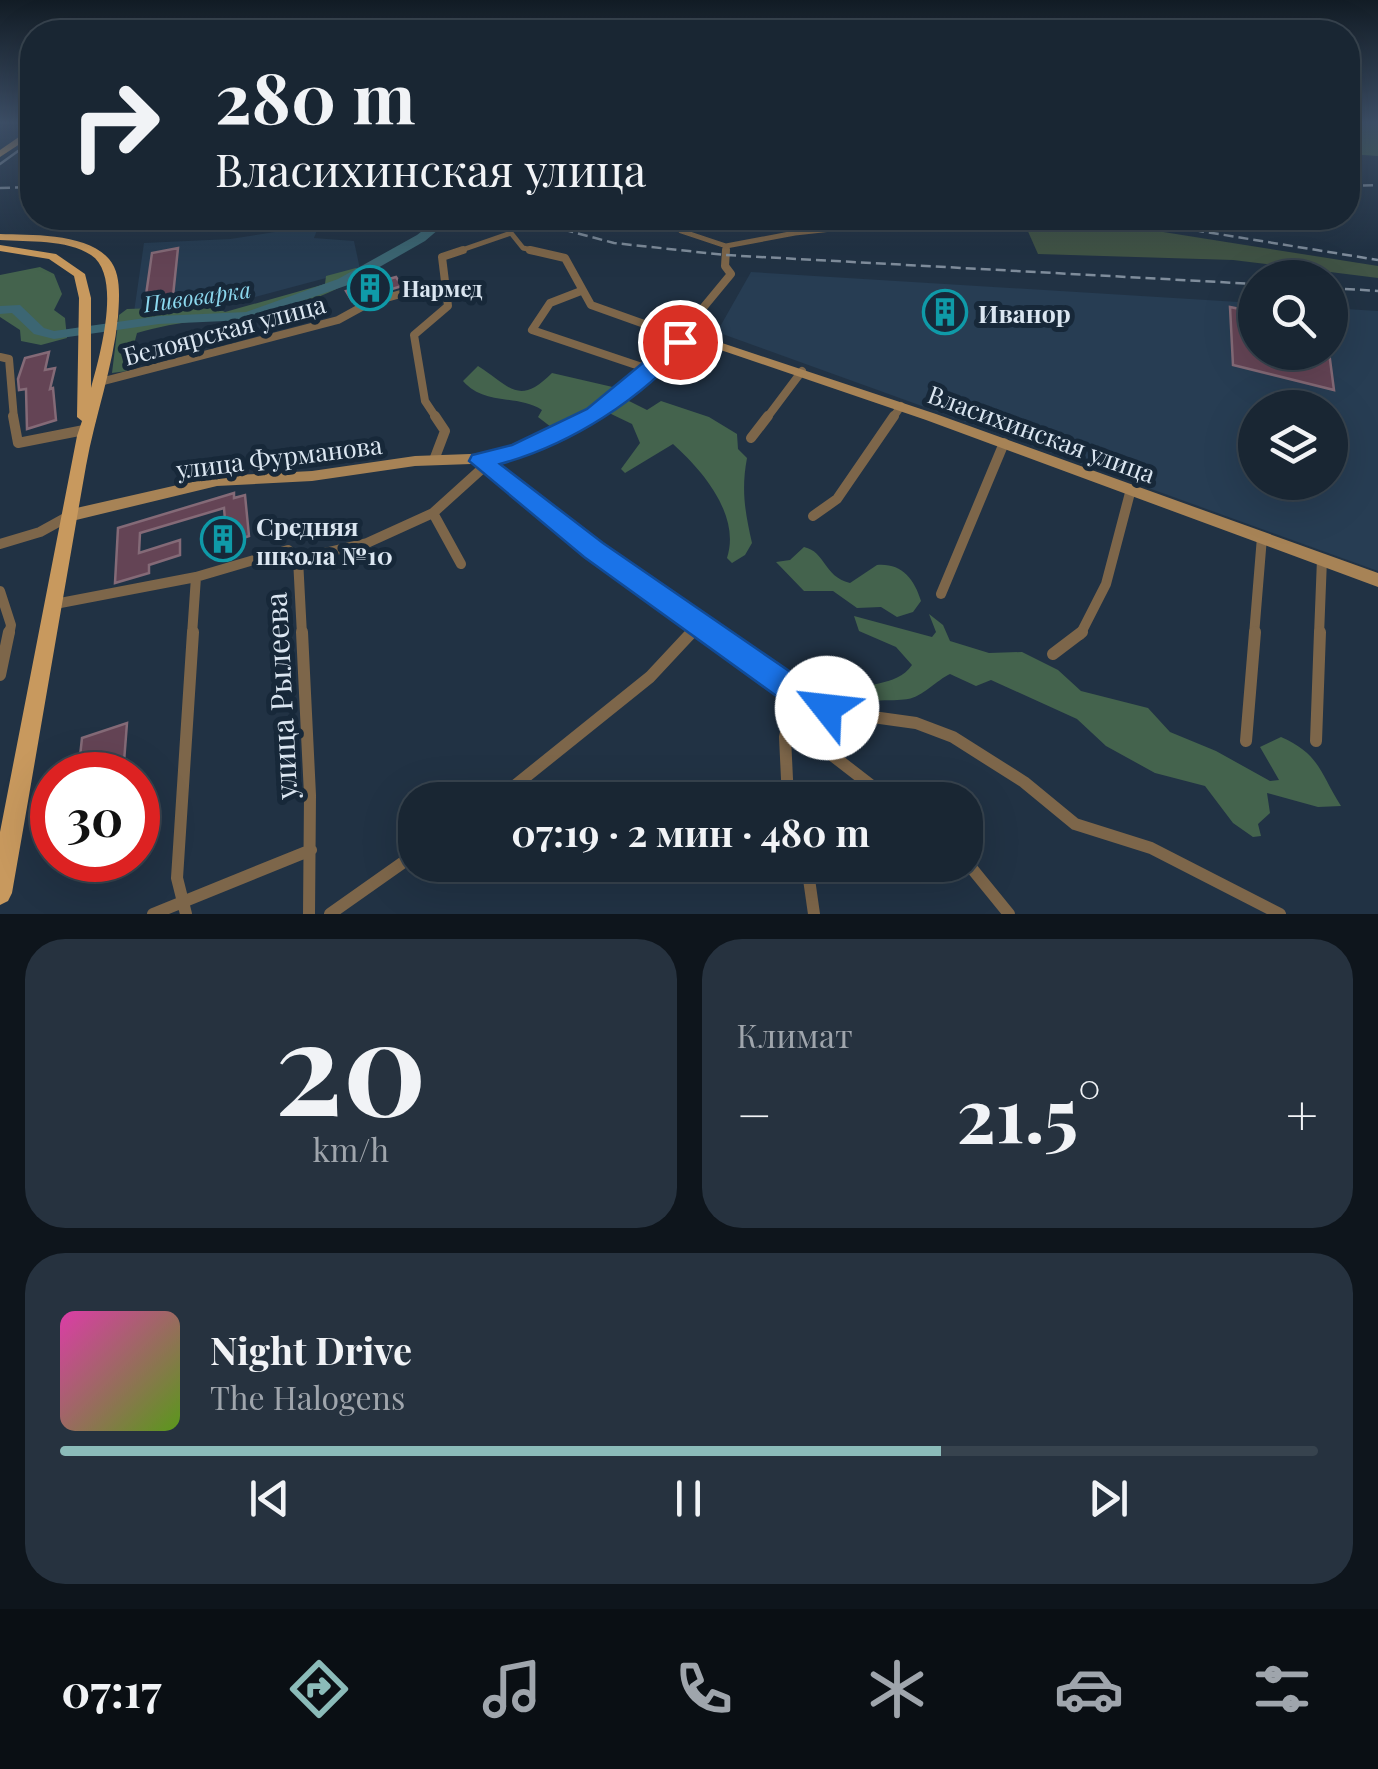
<!DOCTYPE html>
<html lang="ru">
<head>
<meta charset="utf-8">
<style>
  body { margin:0; font-family:"Playfair Display",serif; background:#26323f; color:#f1f3f6; height:100vh; display:flex; flex-direction:column; font-size:38px; white-space:nowrap }
  * { box-sizing:border-box; margin:0 }
  p { font-size:32px; color:#9fa5ac }
  .icon { flex:none; width:55px; height:55px; fill:none; stroke:currentColor; stroke-width:2; stroke-linecap:round; stroke-linejoin:round }
  .map { position:relative; height:914px; overflow:hidden }
  .drawer { display:flex; flex-direction:column; gap:25px; padding:25px; background:#0e151c; flex:1 }
  .drawer>* { flex:none }
  .top-card { position:absolute; left:20px; top:20px; width:1340px; height:210px; border-radius:40px; box-shadow:0 10px 40px #0002,0 0 0 2px #37434e; background:#192633; color:#f1f3f6; overflow:hidden }
  .fabs { position:absolute; left:1238px; top:260px; display:grid; gap:20px }
  .fabs a { display:grid; place-items:center; width:110px; height:110px; border-radius:50%; background:#192633; box-shadow:0 10px 40px #0002,0 0 0 2px #37434e; font-size:50px }
  .speed { position:absolute; left:30px; top:752px; display:flex; gap:20px; font-size:50px; font-weight:700; text-align:center }
  .speed>* { display:grid; place-content:center; width:130px; height:130px; border-radius:50%; background:#192633; box-shadow:0 10px 40px #0002,0 0 0 2px #37434e; line-height:1 }
  .speed .limit { border:15px solid #d22; background:#fff; color:#111 }
  .pin { position:absolute; display:grid; place-items:center; width:85px; height:85px; color:#fff; margin:-42px; border:5px solid #fff; border-radius:50%; box-shadow:0 2px 10px #0007 }
  .me { position:absolute; width:110px; margin:-55px; rotate:299deg; stroke-linejoin:round; filter:drop-shadow(0 0 8px #0008) }
  .turn { display:flex; align-items:center; gap:35px; height:210px; padding:0 30px; font-size:45px }
  .turn .icon { width:130px; height:130px; stroke-width:2.5 }
  .turn b { display:block; font-size:70px; line-height:85px }
  .big { font-size:75px; font-weight:700; line-height:1.1 }
  .drawer .card { flex:1; display:flex; flex-direction:column; justify-content:center; gap:15px; min-width:0; padding:0 35px; border-radius:40px; background:#26323f }
  .drawer .dial { align-items:center; gap:0 }
  .dial b { font-size:130px; line-height:1 }
  .song { display:flex; align-items:center; gap:30px }
  .cover { width:120px; height:120px; border-radius:15px; background:linear-gradient(135deg,hsl(320 70% 55%),hsl(90 70% 35%)) }
  .played { height:10px; border-radius:5px; background:linear-gradient(90deg,#8bbbb9 70%,#37434e 70%) }
  .keys { display:flex; justify-content:space-around; direction:ltr }
  .heat { display:flex; justify-content:space-between; align-items:center; font-size:55px; direction:ltr }
  .drawer .tiles { flex:1; display:grid; gap:25px; grid-template-columns:1fr 1fr }
  .card:last-child { grid-column:span 2 }
  .trip { position:absolute; left:398px; top:782px; width:585px; height:100px; border-radius:40px; background:#192633; box-shadow:0 10px 40px #0002,0 0 0 2px #37434e; font-weight:700; line-height:100px; text-align:center }
  .menu { display:flex; height:160px; justify-content:space-around; align-items:center; background:#0a0f14; color:#9fa5ac }
  .menu .icon { width:70px; height:70px }
  .menu .on { color:#8bbbb9 }
  .menu b { font-size:45px; color:#f1f3f6 }
  .map>svg:first-child { display:block }
  .built { fill:#273d53; fill-rule:evenodd }
  .green { fill:#415446 }
  .forest { fill:#44634d }
  .lines { fill:none; stroke-linecap:round; stroke-linejoin:round }
  .river { fill:#3c6673; fill-rule:evenodd }
  .building { fill:#644455; stroke:#846a77; stroke-width:2.5 }
  .street-far3 { stroke:#7d664a; stroke-width:5 }
  .street-far2 { stroke:#7d664a; stroke-width:8 }
  .street-far1 { stroke:#7d664a; stroke-width:10 }
  .street { stroke:#7d664a; stroke-width:12 }
  .secondary { fill:#a78356; fill-rule:evenodd }
  .primary { fill:#c8995e; fill-rule:evenodd }
  .tram { stroke:#7f8d9c; stroke-width:2.5 }
  .rail { stroke:#7f8d9c; stroke-width:2.5; stroke-dasharray:10 5; stroke-linecap:butt }
  .route { fill:#1a73e8; stroke:#114b97; stroke-width:2.5 }
  .labels { text-anchor:middle; dominant-baseline:central; stroke-width:10; stroke-linejoin:round; paint-order:stroke }
  .far-poi-label { font-size:22px; font-weight:bold; fill:#dbe6f1; stroke:#172839; text-anchor:start }
  .far-water-label { font-size:22px; font-style:italic; fill:#8cd9ef; stroke:#172839 }
  .poi-label { font-size:25px; font-weight:bold; fill:#dbe6f1; stroke:#172839; text-anchor:start }
  .street-label { font-size:25px; fill:#dbe6f1; stroke:#172839 }
  .near-street-label { font-size:30px; fill:#dbe6f1; stroke:#172839 }
</style>
</head>
<body>
<div class="map">
<svg width="1378" height="914" viewBox="0 0 1378 914">
  <rect width="100%" height="100%" fill="#213244"/>
  <!-- built -->
  <path class="built" d="M319 225 314 238 354 241 360 269 199 312H134L144 243 230 239Z
    M751 272 1255 303V352H1330V308L1378 311V571L717 332ZM1255 408H1330V482H1255Z"/>
  <!-- green -->
  <path class="green" d="M1022 218H1075L1378 266V278L1233 260 1038 254Z"/>
  <!-- forest -->
  <path class="forest" d="M1348 122H1378V156L1348 154Z
    M40 267 54 274 62 294 54 310 65 318 67 338 41 345 21 341 20 330 0 317V275Z
    M356 268 365 272C284 327 221 308 137 333L127 371 112 373 119 315 127 309 213 306 225 312 325 284 326 276Z
    M478 366C510 386 518 407 552 373L617 388 606 400 551 427 538 417 542 410C517 394 485 406 463 381Z
    M627 400 647 410 661 401 709 417 737 434 738 449 747 458C741 490 745 512 752 543L745 555 732 563 727 558C741 515 702 470 673 444L625 473 621 469 640 443 632 424 607 412Z
    M804 547C826 552 823 576 850 583L877 565C901 563 914 578 921 601L913 612 897 617 881 607 857 608 833 591H804L776 562 790 560Z
    M929 614 943 625 950 641 989 653 1022 652 1058 670 1081 691 1148 708 1170 732 1216 751 1270 781 1279 780 1260 747 1281 737C1320 754 1320 773 1341 806L1318 807 1267 793 1270 813 1258 824 1261 836 1253 837 1233 823 1205 786 1155 773 1106 746 1077 719 991 680 976 686 950 674C937 680 922 697 908 699 900 701 851 701 845 698 862 679 896 689 912 665L896 647 859 631 854 616 932 637 936 632Z"/>
  <g class="lines">
    <!-- river -->
    <path class="river" d="M439 218H452L425 241 348 285 247 320 159 324 54 339 34 334 12 313 0 314V306L20 305 44 328 54 331 159 316 246 312 338 279 417 235Z"/>
  </g>
  <!-- building -->
  <path class="building" d="M178 248 173 296 145 302 152 253Z
    M396 277 402 286 352 301 346 291Z
    M1230 307 1255 312V352H1329L1334 390 1233 365Z
    M49 352 45 370 55 368 50 389 53 388 56 420 27 429 26 389 19 390 18 379 25 358Z
    M234 493V498L245 495 249 536 208 549 207 538 226 532 224 508 140 533 139 553 180 540V555L149 565V573L115 583 118 528Z
    M127 723 123 775H78L82 738Z"/>
  <g class="lines">
    <!-- street-far3 -->
    <path class="street-far3" d="M667 218 681 231 726 246 795 233 932 218
      M456 252 511 233 523 248 541 252
      M726 252V246"/>
    <!-- street-far2 -->
    <path class="street-far2" d="M530 250 565 258 591 305 689 340 693 320 731 274 725 266 726 250
      M581 291 550 303 532 330 648 369
      M0 357 9 359 14 419
      M100 382 338 320 369 303 411 291
      M437 419 425 401 414 335 448 306 442 257 463 250
      M766 419 802 371
      M892 419 901 406"/>
    <!-- street-far1 -->
    <path class="street-far1" d="M13 416 18 443 84 430
      M751 438 768 416
      M434 460 445 431 435 416
      M481 461 552 520 714 635
      M813 516 837 499 894 416
      M0 544 40 532 69 516
      M461 564 433 513 485 466
      M0 591 11 625 9 635
      M941 594 1004 443
      M55 604 196 577 288 550 298 559
      M192 635 196 577
      M302 635 298 559 367 543 433 513
      M690 635 700 624
      M1080 635 1106 584 1131 489
      M1254 635 1262 537
      M1319 635 1322 559"/>
    <!-- street -->
    <path class="street" d="M302 632 310 795 309 914
      M710 632 797 694 844 713 916 723 953 737 1024 782 1075 824 1151 848 1280 914
      M1053 654 1082 632
      M0 675 9 632
      M797 694 791 709 815 742 890 800
      M1246 741 1255 632
      M1316 741 1320 632
      M497 800 650 677 692 632
      M788 800 785 737 791 709
      M965 860 1009 914
      M807 865 814 914
      M153 914 311 850
      M186 914 177 878 193 632
      M330 914 415 854"/>
    <!-- secondary -->
    <path class="secondary" d="M701 336 936 414 1378 573V587L926 420 700 343 677 349 600 417 499 463 415 466 312 481 217 486 72 521 67 519 65 515 67 511 72 509 217 476 312 471 415 456 497 453 590 411 669 343Z"/>
    <!-- primary -->
    <path class="primary" d="M29 130H32V136L0 157V150Z
      M0 234C30 235 87 233 109 259 122 274 119 299 118 317 113 368 95 416 86 466 61 608 37 751 12 893L8 901 0 905V832L77 436 82 421 77 417 79 298 74 276 49 259 0 251V245L56 254 85 274 91 298V388C99 358 123 276 91 255 66 239 29 242 0 240Z"/>
    <!-- tram -->
    <path class="tram" d="M0 164 32 141"/>
    <!-- rail -->
    <path class="rail" d="M1348 186 1378 185
      M0 188 32 187
      M520 218 614 243 725 255 1255 284
      M1120 218 1378 260
      M1330 288 1378 291"/>
  </g>
  <!-- sky -->
  <linearGradient id="sky" x2="0" y2="1"><stop stop-color="#121c25"/><stop offset="0.49" stop-color="#3d4f67"/><stop offset="1" stop-color="#3d4f67" stop-opacity="0"/></linearGradient>
  <rect width="1378" height="250" fill="url(#sky)"/>
  <!-- route -->
  <path class="route" d="M673 338 690 342C643 399 570 445 500 464L603 543 808 684 837 698 842 708 837 718 827 722 786 703 584 557 469 461 472 455 512 445 587 409Z"/>
  <!-- icons -->
  <defs>
    <symbol id="building-ring" viewBox="-11 -11 22 22"><circle r="9.5" fill="#172839" stroke="#0f9aa8" stroke-width="1.5"/><path d="M-4-6H4V6H1V3H-1V6H-4ZM-2.5-4.3h1.7v1.8h-1.7ZM.8-4.3h1.7v1.8H.8ZM-2.5-1h1.7V.8h-1.7ZM.8-1h1.7V.8H.8Z" fill="#0f9aa8"/></symbol>
  </defs>
  <g fill-rule="evenodd">
    <use href="#building-ring" x="345" y="263" width="50" height="50"/>
    <use href="#building-ring" x="920" y="287" width="50" height="50"/>
    <use href="#building-ring" x="198" y="514" width="50" height="50"/>
  </g>
  <g class="labels">
    <!-- far-poi labels -->
    <g class="far-poi-label">
      <text x="402" y="288">Нармед</text>
    </g>
    <!-- far-water labels -->
    <g class="far-water-label">
      <text transform="translate(197 296) rotate(-8)">Пивоварка</text>
    </g>
    <!-- poi labels -->
    <g class="poi-label">
      <text x="978" y="312">Иванор</text>
      <text x="256" y="525">Средняя<tspan x="256" dy="29">школа №10</tspan></text>
    </g>
    <!-- street labels -->
    <g class="street-label">
      <text transform="translate(224 329) rotate(-15)">Белоярская улица</text>
      <text transform="translate(1042 433) rotate(20)">Власихинская улица</text>
      <text transform="translate(279 456) rotate(-7)">улица Фурманова</text>
    </g>
    <!-- near-street labels -->
    <g class="near-street-label">
      <text transform="translate(280 696) rotate(-93)">улица Рылеева</text>
    </g>
  </g>
</svg>
<div class="fabs">
<a><svg class="icon" aria-label="search" viewBox="0 0 24 24"><circle cx="10" cy="10" r="6"/><path d="M15 15l6 6"/></svg></a>
<a><svg class="icon" aria-label="layers" viewBox="0 0 24 24"><path d="M12 4l9 5-9 5-9-5zM3 14l9 5 9-5"/></svg></a>
</div>
<div class="speed"><div class="limit">30</div></div>
<div class="pin" style="left:680px;top:342px;background:#d93025"><svg class="icon" aria-label="arrive" viewBox="0 0 24 24"><path d="M6 21V4h12l-3 4 3 4H6"/></svg></div>
<svg class="me" style="left:827px;top:708px" viewBox="-20 -20 40 40"><circle r="19" fill="#fff"/><path d="M0-13L10 11 0 6-10 11z" fill="#1a73e8"/></svg>
<div class="trip">07:19 · 2 мин · 480 m</div>
<div class="top-card">
<div class="turn"><svg class="icon" aria-label="right" viewBox="0 0 24 24"><path d="M7 20v-9h11M14 6l5 5-5 5"/></svg><div><b>280 m</b>Власихинская улица</div></div>
</div>
</div>
<section class="drawer">
<div class="tiles">
<div class="card dial"><b>20</b><p>km/h</p></div>
<div class="card"><p>Климат</p>
<div class="heat"><a>−</a><b class="big">21.5°</b><a>+</a></div>
</div>
<div class="card">
<div class="song"><i class="cover"></i><div><b>Night Drive</b><p>The Halogens</p></div></div>
<div class="played"></div>
<div class="keys"><svg class="icon" aria-label="previous" viewBox="0 0 24 24"><path d="M18 5L8 12l10 7zM5 5v14"/></svg><svg class="icon" aria-label="pause" viewBox="0 0 24 24"><path d="M8 5v14M16 5v14"/></svg><svg class="icon" aria-label="next" viewBox="0 0 24 24"><path d="M6 5l10 7-10 7zM19 5v14"/></svg></div>
</div>
</div>
</section>
<nav class="menu">
<b>07:17</b>
<svg class="icon on" aria-label="directions" viewBox="0 0 24 24"><path d="M12 3l9 9-9 9-9-9zM9 14v-3h6M13 9l2 2-2 2"/></svg>
<svg class="icon" aria-label="music" viewBox="0 0 24 24"><path d="M9 18V5l10-2v13"/><circle cx="6" cy="18" r="3"/><circle cx="16" cy="16" r="3"/></svg>
<svg class="icon" aria-label="phone" viewBox="0 0 24 24"><path d="M5 4h4l2 5-3 2q2 4 5 5l2-3 5 2v4C11 20 4 13 5 4z"/></svg>
<svg class="icon" aria-label="climate" viewBox="0 0 24 24"><path d="M12 3v18M4 7l16 10M4 17L20 7"/></svg>
<svg class="icon" aria-label="car" viewBox="0 0 24 24"><path d="M5 17H2v-5l4-1 3-4h7l3 4 3 1v5h-3M9 17h6M6 11h13"/><circle cx="7" cy="17" r="2"/><circle cx="17" cy="17" r="2"/></svg>
<svg class="icon" aria-label="filters" viewBox="0 0 24 24"><path d="M4 7h16M4 17h16"/><circle cx="9" cy="7" r="2"/><circle cx="15" cy="17" r="2"/></svg>
</nav>
</body>
</html>
